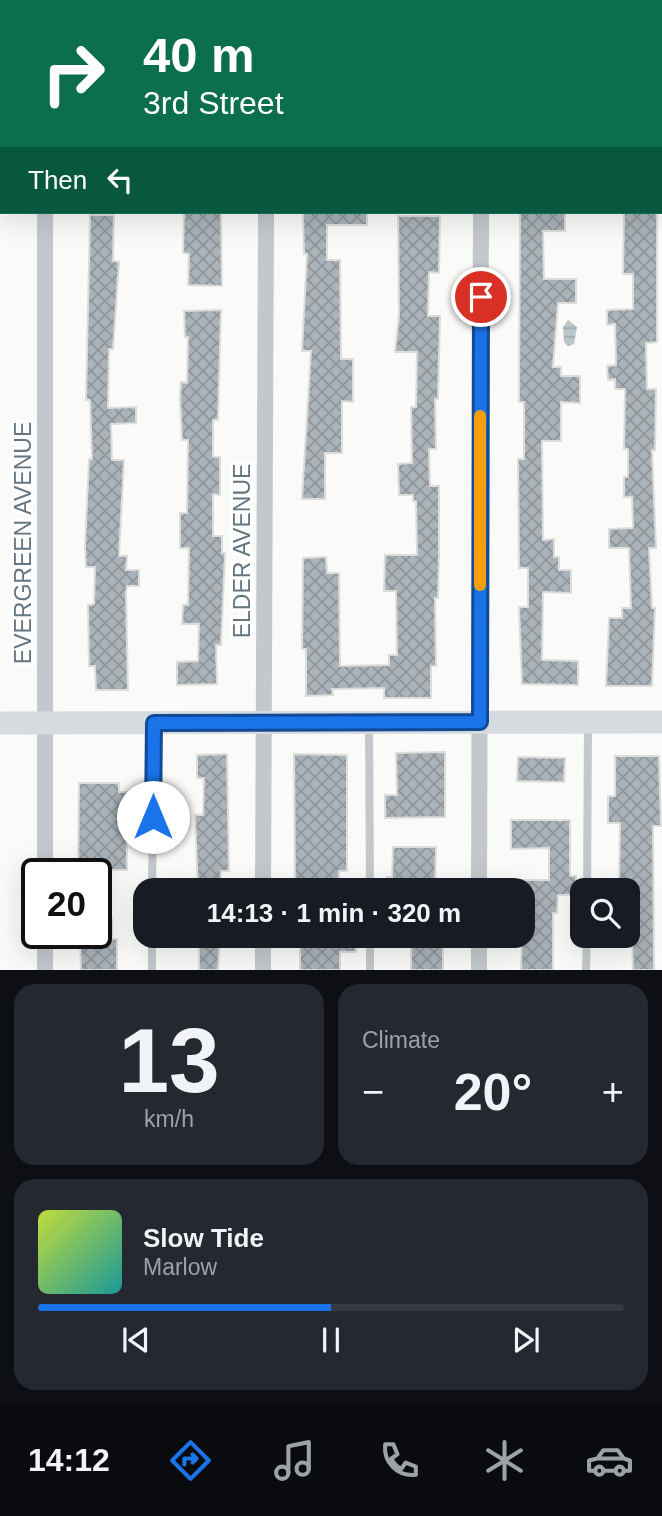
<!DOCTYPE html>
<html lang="en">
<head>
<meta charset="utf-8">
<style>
  body { margin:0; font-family:Arial,sans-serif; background:#242831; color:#f1f3f6; height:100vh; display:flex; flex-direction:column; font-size:26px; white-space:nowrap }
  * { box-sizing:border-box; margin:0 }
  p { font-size:23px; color:#9ea1a6 }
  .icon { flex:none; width:38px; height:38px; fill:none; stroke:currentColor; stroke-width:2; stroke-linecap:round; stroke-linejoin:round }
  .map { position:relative; height:970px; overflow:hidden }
  .drawer { display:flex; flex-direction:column; gap:14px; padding:14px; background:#0d0f14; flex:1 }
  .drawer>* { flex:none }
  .top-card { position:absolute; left:0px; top:0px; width:663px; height:214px; box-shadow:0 7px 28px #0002; background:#0b6e4f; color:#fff; overflow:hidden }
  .tools { position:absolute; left:570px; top:878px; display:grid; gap:14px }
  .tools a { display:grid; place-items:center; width:70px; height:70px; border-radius:14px; background:#171b24; box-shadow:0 7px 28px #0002; font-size:35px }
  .speed { position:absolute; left:21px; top:858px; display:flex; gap:14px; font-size:35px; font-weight:700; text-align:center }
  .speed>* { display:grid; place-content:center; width:91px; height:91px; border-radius:50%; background:#171b24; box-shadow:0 7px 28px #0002; line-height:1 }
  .speed .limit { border:4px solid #111; border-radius:10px; background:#fff; color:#111 }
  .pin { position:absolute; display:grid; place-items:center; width:60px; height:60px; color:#fff; margin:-30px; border:4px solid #fff; border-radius:50%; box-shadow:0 2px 7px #0007 }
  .me { position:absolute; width:77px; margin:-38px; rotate:0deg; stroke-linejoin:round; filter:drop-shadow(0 0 5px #0008) }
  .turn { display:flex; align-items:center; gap:24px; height:147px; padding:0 28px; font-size:32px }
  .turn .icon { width:91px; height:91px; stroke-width:2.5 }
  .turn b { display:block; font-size:49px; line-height:60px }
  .then { display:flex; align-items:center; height:66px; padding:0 28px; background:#0003; gap:14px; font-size:26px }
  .big { font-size:52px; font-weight:800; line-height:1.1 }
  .drawer .card { flex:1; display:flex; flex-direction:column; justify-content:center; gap:10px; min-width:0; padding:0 24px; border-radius:21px; background:#242831 }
  .drawer .dial { align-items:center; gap:0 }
  .dial b { font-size:91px; line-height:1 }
  .song { display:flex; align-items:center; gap:21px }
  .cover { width:84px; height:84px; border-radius:10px; background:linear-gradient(135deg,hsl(70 70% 55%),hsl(180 70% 35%)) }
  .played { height:7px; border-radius:4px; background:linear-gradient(90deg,#1a73e8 50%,#363941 50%) }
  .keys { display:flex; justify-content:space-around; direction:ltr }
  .heat { display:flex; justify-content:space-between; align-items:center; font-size:38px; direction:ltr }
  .drawer .tiles { flex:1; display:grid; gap:14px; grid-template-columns:1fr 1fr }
  .card:last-child { grid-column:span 2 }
  .trip { position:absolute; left:133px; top:878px; width:402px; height:70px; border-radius:21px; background:#171b24; box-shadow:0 7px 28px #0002; font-weight:800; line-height:70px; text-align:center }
  .tab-bar { display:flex; height:112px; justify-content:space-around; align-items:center; background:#090b0e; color:#9ea1a6 }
  .tab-bar .icon { width:49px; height:49px }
  .tab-bar .current { color:#1a73e8 }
  .tab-bar b { font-size:32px; color:#f1f3f6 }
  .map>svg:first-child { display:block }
  .pitch { fill:#dadfd7 }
  .water { fill:url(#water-rules) }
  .building { fill:url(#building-cross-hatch); stroke:#dcdcda; stroke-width:2 }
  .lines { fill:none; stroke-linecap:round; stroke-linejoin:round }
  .lane { stroke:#c3c8cc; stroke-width:8 }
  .street { stroke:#c3c8cc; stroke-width:16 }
  .secondary { stroke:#d6dbdf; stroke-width:23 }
  .route-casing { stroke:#114b97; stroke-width:18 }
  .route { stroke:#1a73e8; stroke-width:12 }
  .slow { stroke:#f59e0b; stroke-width:12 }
  .labels { text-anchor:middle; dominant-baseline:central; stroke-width:7; stroke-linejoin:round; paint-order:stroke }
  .street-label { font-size:23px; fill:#657683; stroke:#fff }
</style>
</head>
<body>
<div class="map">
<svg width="662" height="970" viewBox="0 0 662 970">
  <defs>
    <pattern id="water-rules" width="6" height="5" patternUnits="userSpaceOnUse" patternTransform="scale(1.75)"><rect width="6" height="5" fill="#bbc7cb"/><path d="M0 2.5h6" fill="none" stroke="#9ca6aa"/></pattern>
    <pattern id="building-cross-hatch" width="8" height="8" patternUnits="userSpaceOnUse" patternTransform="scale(1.75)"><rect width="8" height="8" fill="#aab3b9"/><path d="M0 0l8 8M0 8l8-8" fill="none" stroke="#8e969c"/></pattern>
  </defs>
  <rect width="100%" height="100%" fill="#fafaf8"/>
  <!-- pitch -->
  <path class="pitch" d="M340 0H577L342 2Z"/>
  <!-- water -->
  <path class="water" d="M568 320 577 327 574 344 568 346 564 342 563 327Z"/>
  <!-- building -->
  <path class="building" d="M184 212H221L222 286 188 285 189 254 183 253Z
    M303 212H367V225H327V260H340L341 359H353V402L342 401V453H325V499H302L311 351H302L307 254H304Z
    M520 213H565V231H543L544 279H576V303H558L553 367H561V376H580V403L561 402V441H542L543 540 554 539V557H559V570H571V593L543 592 542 660 578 661V685L522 684 519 607H528V568H519L518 459H524V402H519Z
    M624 213H657V342L646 343 647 389H656L655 450H652L656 548H649L652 608H655L652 686H606L609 618H622V608H631L629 548H609V529L633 528 632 497H624V477H628V449H624L625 389H615V379L608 380 607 366 616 365 615 324 607 325V310L633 309V274H623Z
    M90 215H114L113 261 119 262 113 349H109L108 408 136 407V423L111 424 112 460H124L119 556H127L126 570H139V586H127L126 592 128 690H96L95 666H89L88 605 94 604 95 567H86L85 547 89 459H92L90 400H86Z
    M398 216H440L439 273 429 272 428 316H440L438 399H435L436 449H429L430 486H439V556L438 598H435L436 666H431V698H384V688L332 689 333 695 306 696V649H302L303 558 326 557 327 573H339L340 666 389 665V655H397L396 591H384L385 555H417L416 501H413V495H399L398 464 412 463 411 407H416L417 352H395L399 315Z
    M221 310 218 420H213V457H220V495L213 494V536H222V553H225L221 645H216L217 684 177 685V662L198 661 199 624H182L183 605H188L189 548H180V513H187L188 440H182L180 398 181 382 187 383 188 337H185L184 311Z
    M445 752V817L385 818V795H397L396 753Z
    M227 754 229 871H221L220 891H198L195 815H203L204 778H197V755Z
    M294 754 347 755V871H339V891H295Z
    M615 756H659L661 826H653L654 970H633L632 932H628V891H619L620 823H608V796H615Z
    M518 757 565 758 564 782 517 781Z
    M79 783H119V792H141V815H130V830L127 829V870H110L109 913H96V870H78Z
    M511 820H570V876H576V895H558L557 913H553V970H521L523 880H549V848L511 849Z
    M393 847H436L435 891H387V877H392Z
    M96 919H112V939H117V970H81L80 933H96Z
    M199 936H220L218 970H199Z
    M300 936H356V952H340V970H300Z
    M411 936H443V970H411Z"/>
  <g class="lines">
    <!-- lane -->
    <path class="lane" d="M369 726 370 891
      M152 891 154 726
      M587 891 588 726
      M370 936V970
      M152 970V936
      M586 970 587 936"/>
    <!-- street -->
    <path class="street" d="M0 135H2
      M45 212V873
      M263 891 266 212
      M479 891 481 212
      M479 936V970
      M45 970V933
      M263 970V936"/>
    <!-- secondary -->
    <path class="secondary" d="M0 723 662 722"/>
  </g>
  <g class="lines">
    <defs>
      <path id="route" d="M153 817 154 723 480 722 481 297"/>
    </defs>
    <!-- route casing -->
    <use href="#route" class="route-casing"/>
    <!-- route -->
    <use href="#route" class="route"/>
    <!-- slow -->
    <path class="slow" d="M480 585V416"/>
  </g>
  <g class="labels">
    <!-- street labels -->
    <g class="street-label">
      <text transform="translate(23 543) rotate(-90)">EVERGREEN AVENUE</text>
      <text transform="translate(242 551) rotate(-90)">ELDER AVENUE</text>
    </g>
  </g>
</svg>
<div class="tools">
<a><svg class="icon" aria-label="search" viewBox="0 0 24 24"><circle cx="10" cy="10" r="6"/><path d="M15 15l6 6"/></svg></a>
</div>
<div class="speed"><div class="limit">20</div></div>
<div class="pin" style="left:481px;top:297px;background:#d93025"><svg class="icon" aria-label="arrive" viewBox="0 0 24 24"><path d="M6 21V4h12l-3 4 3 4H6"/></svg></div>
<svg class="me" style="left:153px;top:817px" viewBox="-20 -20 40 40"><circle r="19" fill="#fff"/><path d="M0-13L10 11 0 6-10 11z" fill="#1a73e8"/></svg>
<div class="trip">14:13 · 1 min · 320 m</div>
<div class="top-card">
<div class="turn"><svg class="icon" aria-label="right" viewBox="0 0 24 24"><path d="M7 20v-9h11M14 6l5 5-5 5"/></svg><div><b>40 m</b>3rd Street</div></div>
<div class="then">Then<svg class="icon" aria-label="left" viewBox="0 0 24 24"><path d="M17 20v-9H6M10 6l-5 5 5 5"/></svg></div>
</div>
</div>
<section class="drawer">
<div class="tiles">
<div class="card dial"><b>13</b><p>km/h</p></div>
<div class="card"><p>Climate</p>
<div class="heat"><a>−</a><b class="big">20°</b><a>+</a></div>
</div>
<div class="card">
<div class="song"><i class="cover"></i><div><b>Slow Tide</b><p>Marlow</p></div></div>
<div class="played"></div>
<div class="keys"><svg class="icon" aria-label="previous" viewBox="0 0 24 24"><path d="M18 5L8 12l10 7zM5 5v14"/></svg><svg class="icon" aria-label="pause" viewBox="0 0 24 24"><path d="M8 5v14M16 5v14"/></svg><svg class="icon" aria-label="next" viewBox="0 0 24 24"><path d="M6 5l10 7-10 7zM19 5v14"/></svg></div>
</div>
</div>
</section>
<nav class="tab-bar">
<b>14:12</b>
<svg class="icon current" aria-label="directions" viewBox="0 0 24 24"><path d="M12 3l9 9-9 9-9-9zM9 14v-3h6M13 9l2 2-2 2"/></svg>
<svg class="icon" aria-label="music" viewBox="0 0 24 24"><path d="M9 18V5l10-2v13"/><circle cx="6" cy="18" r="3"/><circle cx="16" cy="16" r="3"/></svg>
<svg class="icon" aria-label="phone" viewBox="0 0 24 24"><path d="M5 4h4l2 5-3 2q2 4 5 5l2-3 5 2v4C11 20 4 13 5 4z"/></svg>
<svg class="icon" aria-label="climate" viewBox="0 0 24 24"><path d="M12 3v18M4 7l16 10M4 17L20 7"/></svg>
<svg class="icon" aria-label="car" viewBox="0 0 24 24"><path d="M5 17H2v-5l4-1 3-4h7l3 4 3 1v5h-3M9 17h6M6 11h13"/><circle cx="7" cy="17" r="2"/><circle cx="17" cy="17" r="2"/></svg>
</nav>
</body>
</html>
